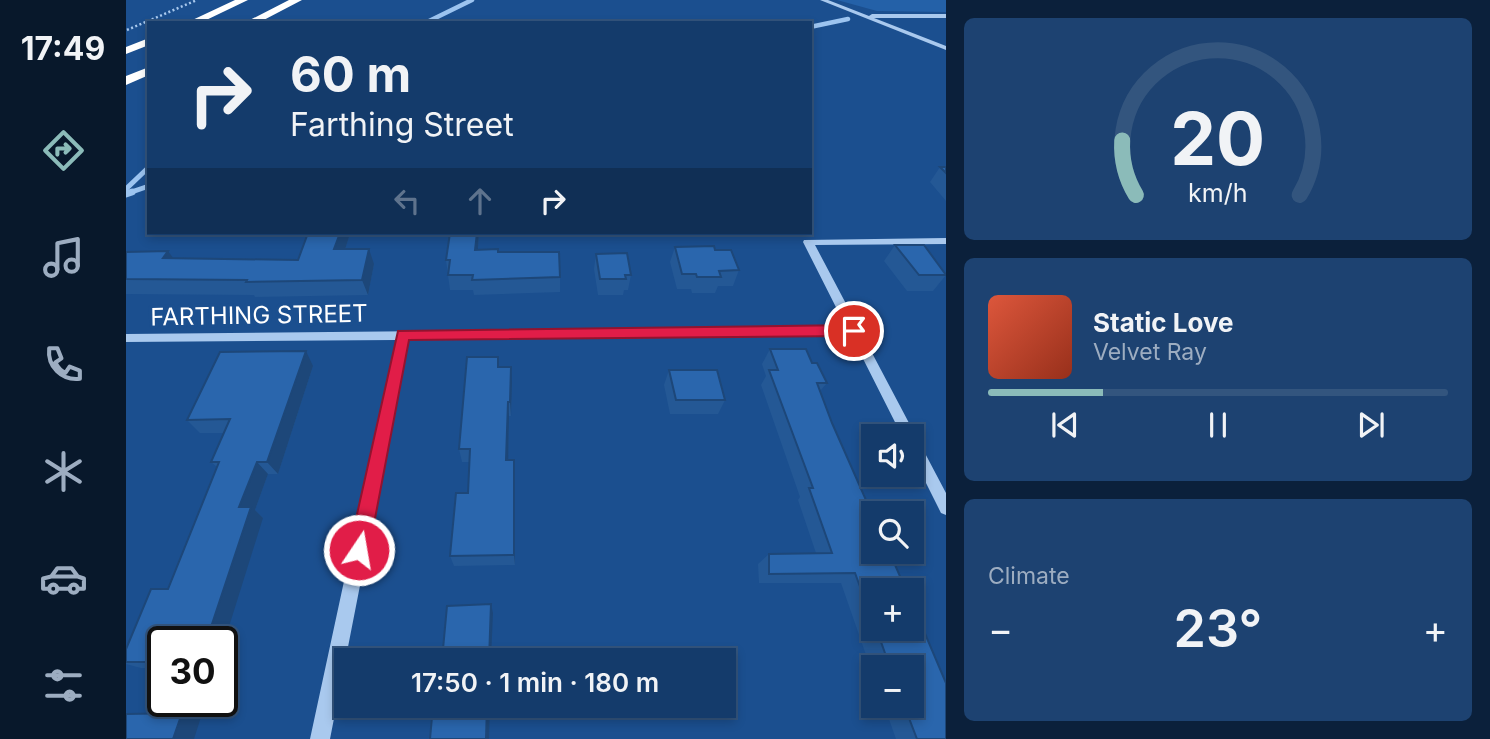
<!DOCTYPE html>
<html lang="en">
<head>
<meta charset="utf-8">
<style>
  body { margin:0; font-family:Inter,sans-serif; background:#1d4271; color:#f1f3f6; height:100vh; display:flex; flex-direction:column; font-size:26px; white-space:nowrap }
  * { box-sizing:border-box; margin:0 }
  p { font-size:23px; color:#9dadc1 }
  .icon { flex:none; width:38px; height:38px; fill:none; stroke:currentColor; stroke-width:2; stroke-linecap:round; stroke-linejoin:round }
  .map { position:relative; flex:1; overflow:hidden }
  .panel { display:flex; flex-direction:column; gap:18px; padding:18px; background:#0b203b; width:544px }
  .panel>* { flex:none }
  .hud { position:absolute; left:21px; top:21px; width:665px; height:214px; border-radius:0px; box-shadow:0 4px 10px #0003,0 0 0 2px #33557e; background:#143b6b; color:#f1f3f6; overflow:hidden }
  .fabs { position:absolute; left:735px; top:424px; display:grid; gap:14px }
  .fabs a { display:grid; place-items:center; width:63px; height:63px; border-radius:0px; background:#143b6b; box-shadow:0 4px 10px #0003,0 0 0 2px #33557e; font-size:35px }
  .speed { position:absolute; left:21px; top:626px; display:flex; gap:14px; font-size:35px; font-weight:700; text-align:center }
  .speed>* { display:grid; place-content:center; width:91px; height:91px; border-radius:50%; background:#143b6b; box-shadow:0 4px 10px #0003,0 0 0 2px #33557e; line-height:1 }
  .speed .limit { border:4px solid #111; border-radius:10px; background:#fff; color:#111 }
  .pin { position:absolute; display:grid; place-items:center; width:60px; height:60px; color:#fff; margin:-30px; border:4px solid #fff; border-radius:50%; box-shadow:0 2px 7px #0007 }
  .me { position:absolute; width:77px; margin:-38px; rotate:12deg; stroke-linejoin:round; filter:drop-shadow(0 0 5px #0008) }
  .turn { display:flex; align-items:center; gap:24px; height:147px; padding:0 28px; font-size:32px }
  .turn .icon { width:91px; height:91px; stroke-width:2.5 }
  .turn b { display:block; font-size:49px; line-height:60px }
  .lanes { display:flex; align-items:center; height:66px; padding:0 28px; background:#0003; justify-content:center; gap:35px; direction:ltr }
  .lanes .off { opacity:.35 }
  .big { font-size:52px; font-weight:600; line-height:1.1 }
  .panel .widget { flex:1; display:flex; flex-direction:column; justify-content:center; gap:10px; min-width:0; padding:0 24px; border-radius:10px; background:#1d4271 }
  .panel .dial { align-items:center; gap:0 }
  .dial svg { height:182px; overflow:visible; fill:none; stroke:#33557e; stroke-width:7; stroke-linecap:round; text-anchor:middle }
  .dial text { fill:#f1f3f6; stroke:none }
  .song { display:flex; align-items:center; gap:21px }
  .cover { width:84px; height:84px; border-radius:10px; background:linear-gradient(135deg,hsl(10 70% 55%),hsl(10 70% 35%)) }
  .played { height:7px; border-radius:4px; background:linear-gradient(90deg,#8bbbb9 25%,#33557e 25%) }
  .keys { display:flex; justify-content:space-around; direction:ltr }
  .heat { display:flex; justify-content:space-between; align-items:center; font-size:38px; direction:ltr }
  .trip { position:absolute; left:208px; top:648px; width:402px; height:70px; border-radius:0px; background:#143b6b; box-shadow:0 4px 10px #0003,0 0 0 2px #33557e; font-weight:600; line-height:70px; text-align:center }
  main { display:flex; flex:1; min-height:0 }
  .menu { display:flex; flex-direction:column; width:126px; justify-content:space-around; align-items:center; background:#08182b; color:#9dadc1 }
  .menu .icon { width:49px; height:49px }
  .menu .selected { color:#8bbbb9 }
  .menu b { font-size:32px; color:#f1f3f6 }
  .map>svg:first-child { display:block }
  .green { fill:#2461a8 }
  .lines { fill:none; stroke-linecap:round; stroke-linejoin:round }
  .stream-far2 { stroke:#9cc4f0; stroke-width:4.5 }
  .stream-far1 { stroke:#9cc4f0; stroke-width:5 }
  .stream { stroke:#9cc4f0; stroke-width:7 }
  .path { stroke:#a9c9ee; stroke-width:2.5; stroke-dasharray:2 2.5; stroke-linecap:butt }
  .minor { fill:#a9c9ee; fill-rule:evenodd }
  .highway { fill:#fff; fill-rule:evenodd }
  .wall { fill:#245895 }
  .shaded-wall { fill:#1d4779 }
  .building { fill:#2a66ad; stroke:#1d4779; stroke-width:2 }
  .route { fill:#e11d48; stroke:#92132f; stroke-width:2 }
  .labels { text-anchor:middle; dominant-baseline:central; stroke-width:7; stroke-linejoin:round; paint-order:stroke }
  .street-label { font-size:24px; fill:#fff; stroke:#1b4f8f }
</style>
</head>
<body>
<main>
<nav class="menu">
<b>17:49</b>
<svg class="icon selected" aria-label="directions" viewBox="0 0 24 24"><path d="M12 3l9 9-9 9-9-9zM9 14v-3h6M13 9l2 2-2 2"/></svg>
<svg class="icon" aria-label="music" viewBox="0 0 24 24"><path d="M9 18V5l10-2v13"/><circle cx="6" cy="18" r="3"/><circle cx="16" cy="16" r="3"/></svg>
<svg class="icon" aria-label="phone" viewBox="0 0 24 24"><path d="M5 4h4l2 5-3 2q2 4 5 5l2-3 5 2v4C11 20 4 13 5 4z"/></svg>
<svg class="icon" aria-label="climate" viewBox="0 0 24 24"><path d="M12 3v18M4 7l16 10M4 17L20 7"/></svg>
<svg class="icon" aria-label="car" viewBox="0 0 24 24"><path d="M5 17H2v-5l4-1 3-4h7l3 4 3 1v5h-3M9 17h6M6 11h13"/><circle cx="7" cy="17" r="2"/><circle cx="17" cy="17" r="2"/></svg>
<svg class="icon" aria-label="filters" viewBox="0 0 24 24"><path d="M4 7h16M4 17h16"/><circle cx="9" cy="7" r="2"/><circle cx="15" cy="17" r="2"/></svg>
</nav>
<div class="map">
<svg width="820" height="739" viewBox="0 0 820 739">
  <rect width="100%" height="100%" fill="#1b4f8f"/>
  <!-- green -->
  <path class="green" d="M711 0H820V12L751 11Z"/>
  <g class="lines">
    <!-- stream-far2 -->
    <path class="stream-far2" d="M299 23 346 0
      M684 27 722 19"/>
    <!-- stream-far1 -->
    <path class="stream-far1" d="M0 189 23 167
      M0 194 23 186"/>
    <!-- stream -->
    <path class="stream" d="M0 194 6 192"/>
    <!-- path -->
    <path class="path" d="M1 30 71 0"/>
    <!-- minor -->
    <path class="minor" d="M694 0H702L743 16 746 14H820V18H748L820 46V50Z
      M820 238V244L689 245 820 493V515L815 513 786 455V436H776L725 335 282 340 204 739H184L270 340 0 342V334L720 327 677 242 678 240Z"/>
    <!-- highway -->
    <path class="highway" d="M109 0H122L74 23H60Z
      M163 0H176L132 23H118Z
      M23 38V45L0 54V47Z
      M23 67V75L0 85V76Z"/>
  </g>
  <!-- wall -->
  <path class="wall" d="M814 167H820V201L804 182Z
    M182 233H222L223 237 219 249 248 264 242 295 129 297 128 295 0 294V252L48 258 172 260Z
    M324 233H353L352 250 372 252 434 277V292L348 295 347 290H324L320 260Z
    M769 245 820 275 807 291H781L758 261Z
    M549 247 589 250 613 270 607 286H592L589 293H566L565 289H551L544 262Z
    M470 254 505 275 502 290H498L497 295H472L468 269Z
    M644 349 686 363 701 383 694 391 747 590V628H786L820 739H770L758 705H786V667H747V675L715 583H633L632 564 643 554 690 553 672 500 674 497 635 385 640 376 636 364Z
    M372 357 373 367 386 382 385 416H383L382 460H388L389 473V565L328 566 324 556 342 493 343 462H336L333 449Z
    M187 366 152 474H142L129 510 137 518 37 642V668H15L0 664 42 589 91 467 85 462 98 433H74L61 420Z
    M543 370 599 400 592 414H544L538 385Z
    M447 706 446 708 405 709V707Z"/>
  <!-- shaded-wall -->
  <path class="shaded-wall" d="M214 233H222L223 237 214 265 208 249Z
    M351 233H353L351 264 349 250Z
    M243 249 248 264 242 295 236 280Z
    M42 251 53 266 37 258Z
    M180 351 187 366 152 474 141 462Z
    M385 367 386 382 385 416 384 402Z
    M382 402 383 416 382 473 380 460Z
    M388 460 389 473V565L388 555Z
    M131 462 142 474 129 510 137 518 96 649V642H80L113 507Z
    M365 604 367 613 365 660H363Z
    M361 705H364L363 739H360Z
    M56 713 75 717 68 739H47Z"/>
  <!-- building -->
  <path class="building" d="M814 167H820V173Z
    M182 233H214L208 249H243L236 280 120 282 121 280 0 279V252L42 251 37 258 172 260Z
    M324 233H351L349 250 372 249V252H433L434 277 346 280 347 275H322L324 260H320Z
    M769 245H798L820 275H793Z
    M588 246 589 250H605L613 270 593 271 595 277H571L570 274H556L549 247Z
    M501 253 505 275H499L500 279H474L470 254Z
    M644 349H680L686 363H691L701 383H691L706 423 747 516V551H763L780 590H747V622L729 573 643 574V554L706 553 683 488H687L643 370H652Z
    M180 351 141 462H131L113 507H125L80 642H37V662H0V649L25 589H42L93 462H85L104 419 61 420 94 352Z
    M341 357H372V367H385L384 402H382L380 460H388V555L324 556 330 493H342L344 449H333Z
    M543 370H591L599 400H550Z
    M786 603 820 683V739H791L778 705H786V667H764L750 628H786Z
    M365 604 363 660H316L321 606Z
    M313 705H361L360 739H304L306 717H312Z
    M405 705H447V706L405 707Z
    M56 713 47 739H0V714Z"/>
  <!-- route -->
  <path class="route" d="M728 325 736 331 728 336 283 340 243 550 240 558 233 560 226 558 223 550 272 331Z"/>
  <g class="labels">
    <!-- street labels -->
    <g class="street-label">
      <text transform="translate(133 315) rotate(-1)">FARTHING STREET</text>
    </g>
  </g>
</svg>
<div class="fabs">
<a><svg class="icon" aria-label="sound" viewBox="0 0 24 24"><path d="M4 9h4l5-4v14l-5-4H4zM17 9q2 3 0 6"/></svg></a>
<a><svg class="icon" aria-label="search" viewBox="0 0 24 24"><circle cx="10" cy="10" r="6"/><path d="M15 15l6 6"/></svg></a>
<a>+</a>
<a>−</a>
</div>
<div class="speed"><div class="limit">30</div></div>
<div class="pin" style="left:728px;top:331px;background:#d93025"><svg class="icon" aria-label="arrive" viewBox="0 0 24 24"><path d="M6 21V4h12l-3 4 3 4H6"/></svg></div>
<svg class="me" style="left:233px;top:550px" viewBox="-20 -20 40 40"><circle r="17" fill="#e11d48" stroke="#fff" stroke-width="3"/><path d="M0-11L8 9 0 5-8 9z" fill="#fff"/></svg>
<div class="trip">17:50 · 1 min · 180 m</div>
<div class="hud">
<div class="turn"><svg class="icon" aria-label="right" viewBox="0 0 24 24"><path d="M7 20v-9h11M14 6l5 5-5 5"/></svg><div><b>60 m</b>Farthing Street</div></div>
<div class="lanes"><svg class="icon off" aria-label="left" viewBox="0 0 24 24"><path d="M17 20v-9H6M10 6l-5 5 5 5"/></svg><svg class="icon off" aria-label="ahead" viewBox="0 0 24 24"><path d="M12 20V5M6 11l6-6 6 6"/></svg><svg class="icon" aria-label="right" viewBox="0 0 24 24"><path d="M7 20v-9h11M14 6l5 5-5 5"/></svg></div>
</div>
</div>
<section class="panel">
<div class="widget dial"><svg viewBox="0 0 100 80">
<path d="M14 69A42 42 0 1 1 86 69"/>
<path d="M14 69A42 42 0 0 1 8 45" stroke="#8bbbb9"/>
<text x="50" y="56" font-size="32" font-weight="700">20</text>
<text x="50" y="72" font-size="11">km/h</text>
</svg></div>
<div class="widget">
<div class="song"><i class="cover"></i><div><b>Static Love</b><p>Velvet Ray</p></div></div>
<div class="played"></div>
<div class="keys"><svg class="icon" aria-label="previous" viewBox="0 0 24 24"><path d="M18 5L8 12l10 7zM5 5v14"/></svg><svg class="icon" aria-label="pause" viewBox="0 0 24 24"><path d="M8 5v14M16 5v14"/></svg><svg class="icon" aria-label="next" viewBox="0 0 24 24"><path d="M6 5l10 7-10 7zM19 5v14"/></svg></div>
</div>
<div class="widget"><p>Climate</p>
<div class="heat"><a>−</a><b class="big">23°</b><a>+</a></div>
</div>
</section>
</main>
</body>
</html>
